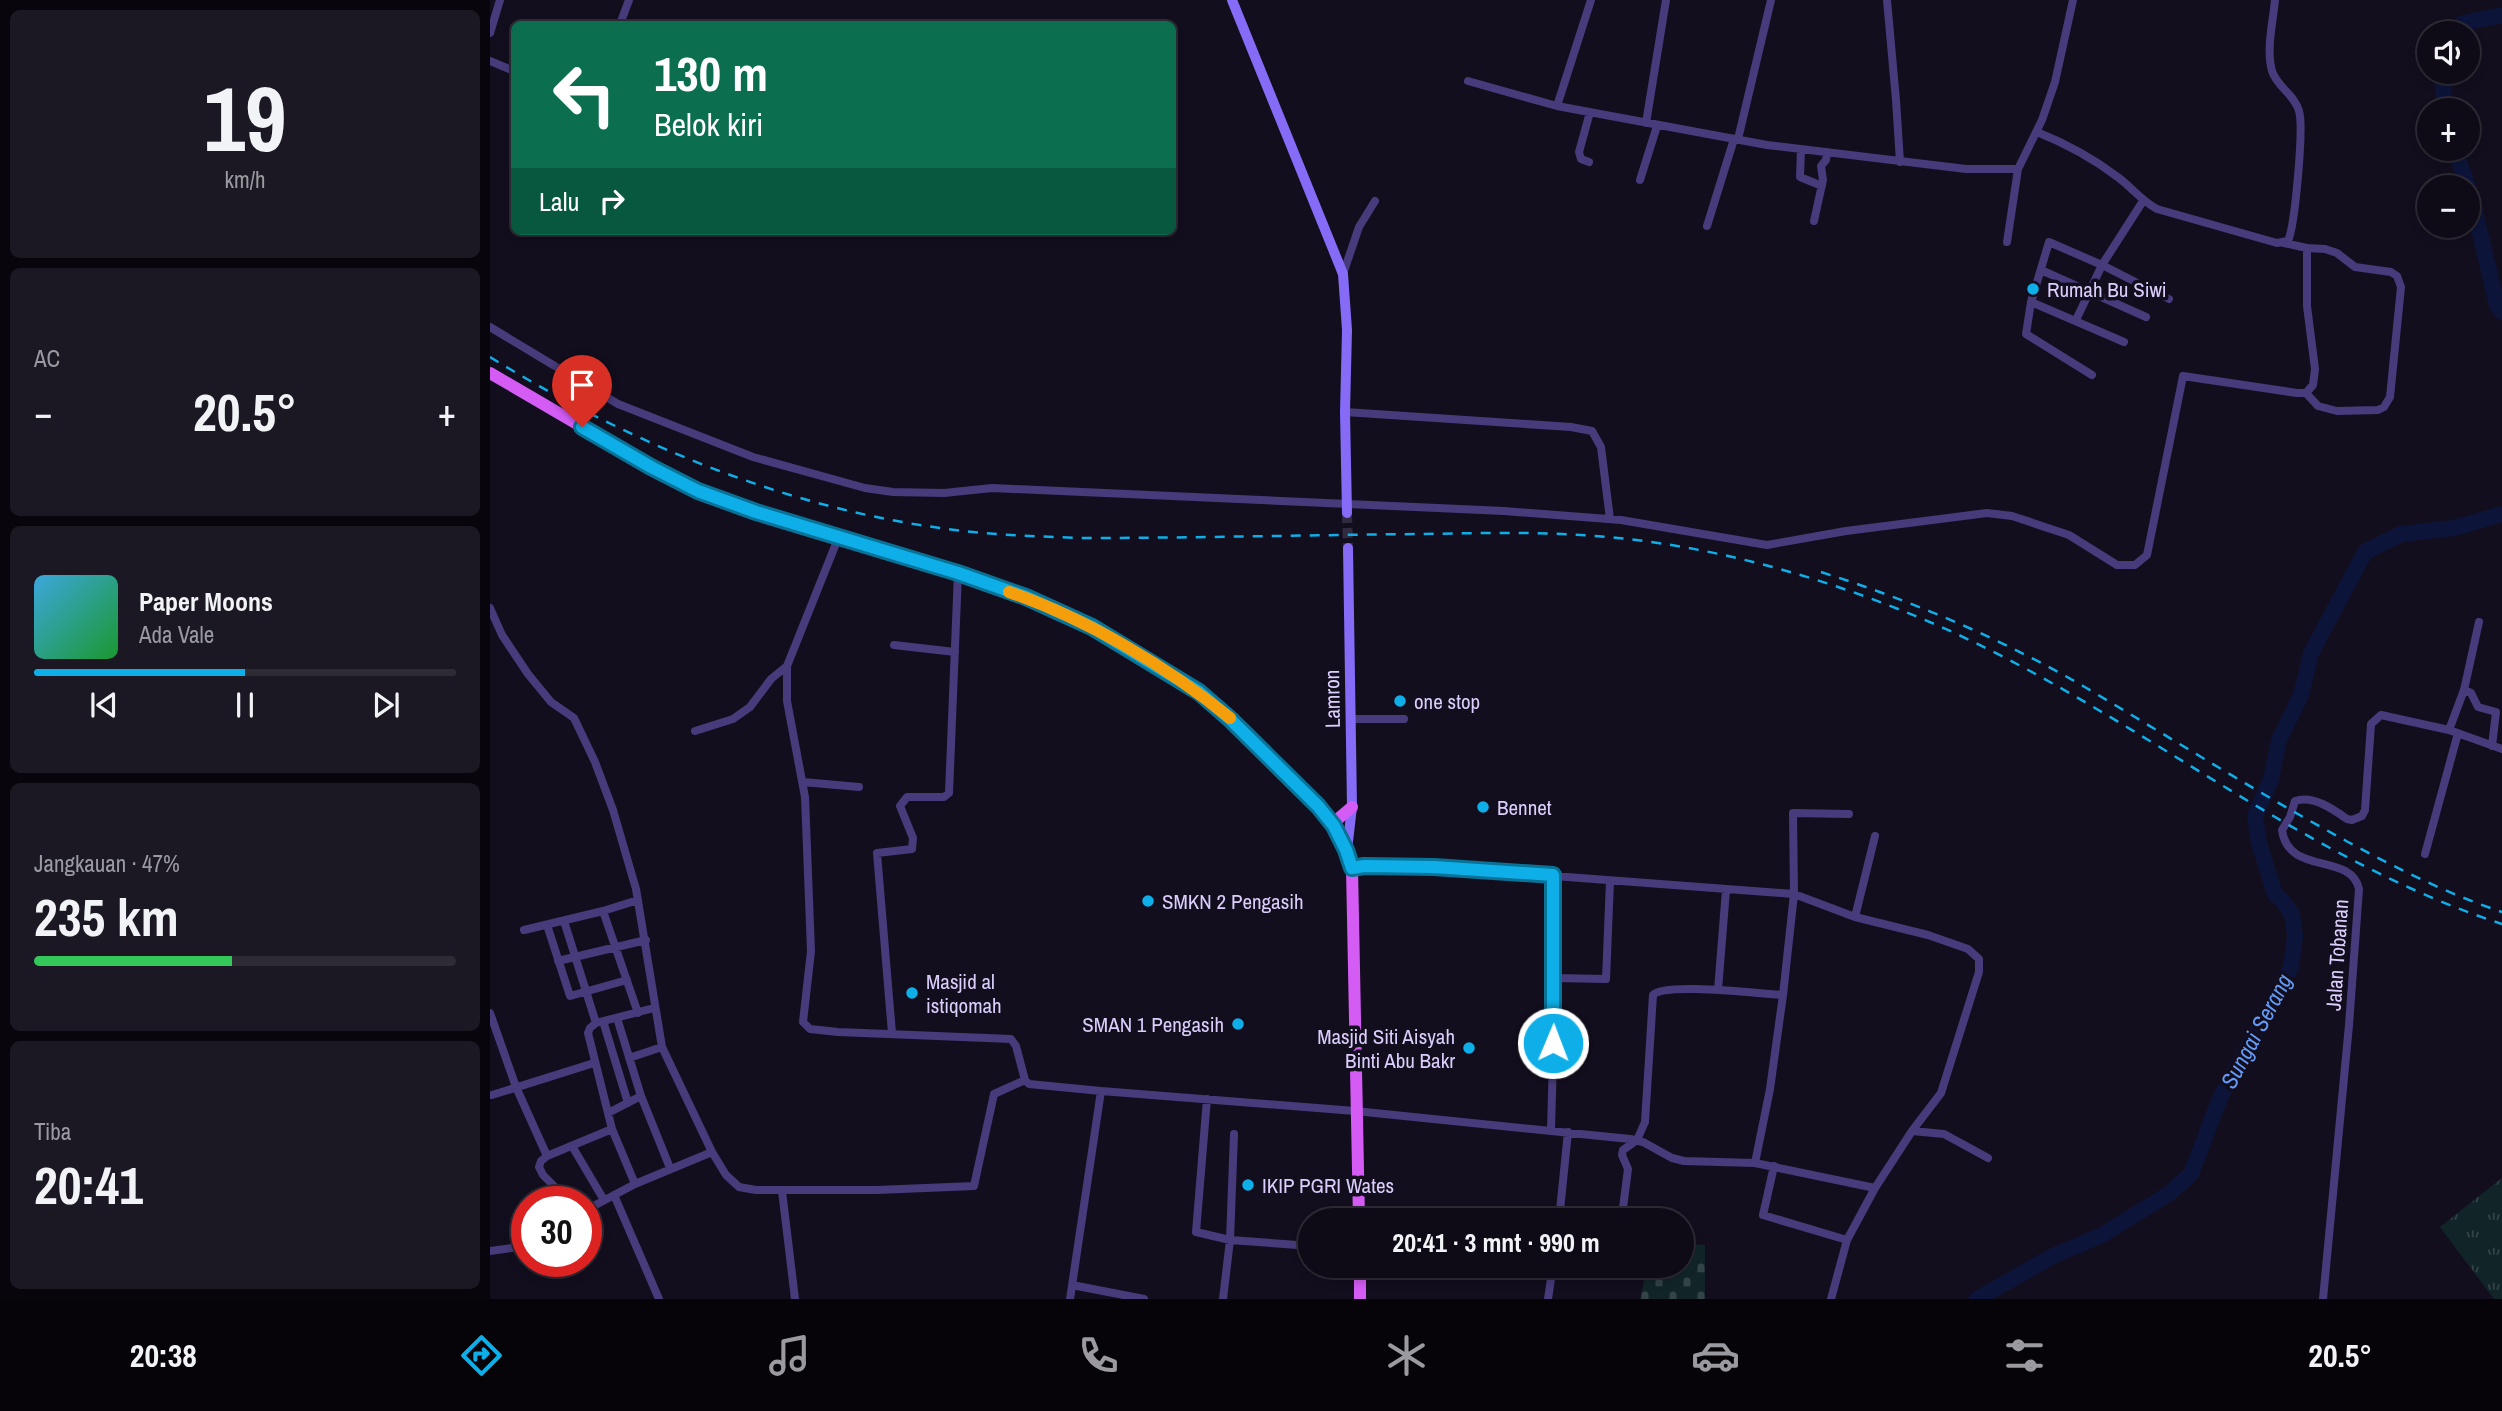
<!DOCTYPE html>
<html lang="id">
<head>
<meta charset="utf-8">
<style>
  body { margin:0; font-family:"Archivo Narrow",sans-serif; background:#1c1823; color:#f1f3f6; height:100vh; display:flex; flex-direction:column; font-size:26px; white-space:nowrap }
  * { box-sizing:border-box; margin:0 }
  p { font-size:23px; color:#9b9aa1 }
  .icon { flex:none; width:38px; height:38px; fill:none; stroke:currentColor; stroke-width:2; stroke-linecap:round; stroke-linejoin:round }
  .map { position:relative; flex:1; overflow:hidden }
  .panel { display:flex; flex-direction:column; gap:10px; padding:10px; background:#08060c; width:490px }
  .panel>* { flex:none }
  .banner { position:absolute; left:21px; top:21px; width:665px; height:214px; border-radius:10px; box-shadow:0 4px 10px #0003,0 0 0 2px #2e2b35; background:#0b6e4f; color:#fff; overflow:hidden }
  .tools { position:absolute; left:1927px; top:21px; display:grid; gap:14px }
  .tools a { display:grid; place-items:center; width:63px; height:63px; border-radius:50%; background:#0e0a16; box-shadow:0 4px 10px #0003,0 0 0 2px #2e2b35; font-size:35px }
  .speed { position:absolute; left:21px; top:1186px; display:flex; gap:14px; font-size:35px; font-weight:700; text-align:center }
  .speed>* { display:grid; place-content:center; width:91px; height:91px; border-radius:50%; background:#0e0a16; box-shadow:0 4px 10px #0003,0 0 0 2px #2e2b35; line-height:1 }
  .speed .limit { border:10px solid #d22; background:#fff; color:#111 }
  .pin { position:absolute; display:grid; place-items:center; width:60px; height:60px; color:#fff; margin:-72px -30px; border-radius:50% 50% 50% 0; rotate:-45deg; box-shadow:0 0 7px #0007 }
  .pin .icon { rotate:45deg }
  .me { position:absolute; width:77px; margin:-38px; rotate:1deg; stroke-linejoin:round; filter:drop-shadow(0 0 5px #0008) }
  .turn { display:flex; align-items:center; gap:24px; height:147px; padding:0 28px; font-size:32px }
  .turn .icon { width:91px; height:91px; stroke-width:2.5 }
  .turn b { display:block; font-size:49px; line-height:60px }
  .then { display:flex; align-items:center; height:66px; padding:0 28px; background:#0003; gap:14px; font-size:26px }
  .big { font-size:52px; font-weight:700; line-height:1.1 }
  .panel .widget { flex:1; display:flex; flex-direction:column; justify-content:center; gap:10px; min-width:0; padding:0 24px; border-radius:10px; background:#1c1823 }
  .panel .dial { align-items:center; gap:0 }
  .dial b { font-size:91px; line-height:1 }
  .song { display:flex; align-items:center; gap:21px }
  .cover { width:84px; height:84px; border-radius:10px; background:linear-gradient(135deg,hsl(200 70% 55%),hsl(130 70% 35%)) }
  .played { height:7px; border-radius:4px; background:linear-gradient(90deg,#0eafe8 50%,#2e2b35 50%) }
  .keys { display:flex; justify-content:space-around; direction:ltr }
  .heat { display:flex; justify-content:space-between; align-items:center; font-size:38px; direction:ltr }
  .charge { height:10px; border-radius:5px; background:linear-gradient(90deg,#34c759 47%,#2e2b35 0) }
  .trip { position:absolute; left:808px; top:1208px; width:396px; height:70px; border-radius:35px; background:#0e0a16; box-shadow:0 4px 10px #0003,0 0 0 2px #2e2b35; font-weight:700; line-height:70px; text-align:center }
  .tabs { display:flex; height:112px; justify-content:space-around; align-items:center; background:#060409; color:#9b9aa1 }
  .tabs .icon { width:49px; height:49px }
  .tabs .current { color:#0eafe8 }
  .tabs b { font-size:32px; color:#f1f3f6 }
  main { display:flex; flex:1; min-height:0 }
  .map>svg:first-child { display:block }
  .grass { fill:url(#grass-tufts) }
  .cemetery { fill:url(#cemetery-stones) }
  .lines { fill:none; stroke-linecap:round; stroke-linejoin:round }
  .river { stroke:#0c1539; stroke-width:16 }
  .secondary-tunnel { stroke:#312b3f; stroke-width:10; stroke-dasharray:10 5; stroke-linecap:butt }
  .street { stroke:#483b7b; stroke-width:8 }
  .secondary { stroke:#856bf6; stroke-width:10 }
  .primary { stroke:#d45cf5; stroke-width:12 }
  .rail { stroke:#0eafe8; stroke-width:2.5; stroke-dasharray:10 9; stroke-linecap:butt }
  .route-casing { stroke:#097297; stroke-width:18 }
  .route { stroke:#0eafe8; stroke-width:12 }
  .slow { stroke:#f59e0b; stroke-width:12 }
  .poi-dot { fill:#0eafe8; stroke:#130e1e; stroke-width:2.5 }
  .labels { text-anchor:middle; dominant-baseline:central; stroke-width:7; stroke-linejoin:round; paint-order:stroke }
  .poi-label { font-size:21px; fill:#dbcefc; stroke:#130e1e; text-anchor:start }
  .street-label { font-size:21px; fill:#dbcefc; stroke:#130e1e }
  .water-label { font-size:23px; font-style:italic; fill:#639af5; stroke:#130e1e }
</style>
</head>
<body>
<main>
<section class="panel">
<div class="widget dial"><b>19</b><p>km/h</p></div>
<div class="widget"><p>AC</p>
<div class="heat"><a>−</a><b class="big">20.5°</b><a>+</a></div>
</div>
<div class="widget">
<div class="song"><i class="cover"></i><div><b>Paper Moons</b><p>Ada Vale</p></div></div>
<div class="played"></div>
<div class="keys"><svg class="icon" aria-label="previous" viewBox="0 0 24 24"><path d="M18 5L8 12l10 7zM5 5v14"/></svg><svg class="icon" aria-label="pause" viewBox="0 0 24 24"><path d="M8 5v14M16 5v14"/></svg><svg class="icon" aria-label="next" viewBox="0 0 24 24"><path d="M6 5l10 7-10 7zM19 5v14"/></svg></div>
</div>
<div class="widget"><p>Jangkauan · 47%</p><b class="big">235 km</b><div class="charge"></div></div>
<div class="widget"><p>Tiba</p><b class="big">20:41</b></div>
</section>
<div class="map">
<svg width="2012" height="1299" viewBox="0 0 2012 1299">
  <defs>
    <pattern id="grass-tufts" width="24" height="20" patternUnits="userSpaceOnUse" patternTransform="scale(1.75)"><rect width="24" height="20" fill="#112528"/><path d="M3 7l-1-3M5 7V3M7 7l1-3M15 17l-1-3M17 17v-4M19 17l1-3" fill="none" stroke="#334348"/></pattern>
    <pattern id="cemetery-stones" width="16" height="16" patternUnits="userSpaceOnUse" patternTransform="scale(1.75)"><rect width="16" height="16" fill="#112528"/><path d="M2 7V4a2 2 0 0 1 4 0v3zM10 15v-3a2 2 0 0 1 4 0v3z" fill="#334348"/></pattern>
  </defs>
  <rect width="100%" height="100%" fill="#130e1e"/>
  <!-- grass -->
  <path class="grass" d="M2012 1178V1299H2004L1950 1227Z"/>
  <!-- cemetery -->
  <path class="cemetery" d="M1192 1244 1215 1245V1299H1150L1158 1265H1192Z"/>
  <g class="lines">
    <!-- river -->
    <path class="river" d="M1964 33 1973 23 2012 15
      M1951 72 1956 110
      M1965 149 1982 199 2007 305 2012 312
      M1487 1299 1563 1256 1612 1235 1680 1193 1701 1174 1730 1098 1801 967 1805 936 1802 914 1791 899 1785 894 1769 843 1765 816 1781 779 1789 740 1811 695 1821 653 1875 552 1911 534 1964 528 2012 514"/>
    <!-- secondary-tunnel -->
    <path class="secondary-tunnel" d="M857 513 858 548"/>
    <!-- street -->
    <path class="street" d="M1397 0 1406 100 1410 162
      M130 24 139 0
      M0 33 10 0
      M0 61 24 71
      M978 81 1067 106 1277 145 1476 169H1528
      M1067 106 1101 0
      M1156 123 1176 0
      M1547 132C1577 144 1603 158 1629 178 1642 188 1652 201 1667 209L1787 243 1798 241C1805 225 1814 127 1809 111 1805 95 1787 87 1782 71 1776 49 1783 22 1785 0
      M1248 139 1281 0
      M1311 149 1310 177 1332 186
      M1099 162 1091 159 1089 152 1100 112
      M1150 180 1167 126
      M1324 221 1333 180 1331 166 1336 160 1337 152
      M1217 226 1244 139
      M1517 242 1528 169 1552 120 1565 82 1583 0
      M1551 270 1656 317
      M853 274 869 227 885 201
      M1541 302 1634 342
      M1586 320 1612 265 1653 201
      M0 327 128 404 263 457 375 488 403 492 454 493 502 488 1014 511 1131 520 1277 545 1356 531 1497 513 1522 516 1579 535 1627 565H1645L1657 555 1693 376 1807 393H1816L1823 385 1825 369 1817 306V248L1794 243
      M1602 375 1536 334 1541 302 1559 242 1612 265 1679 299
      M1816 393 1828 406 1847 411 1888 410 1894 407 1900 397 1911 287 1907 276 1901 272 1865 267 1847 253 1835 249 1817 248
      M855 412 1081 427 1102 431 1111 447 1120 519
      M349 536 297 666V701L315 797 321 951 313 1022 320 1029 348 1032 521 1039 526 1046 535 1080
      M0 608 12 635 38 674 61 702 84 718 105 762 123 810 146 889 172 1047 222 1152 236 1175 249 1187 266 1190H387L484 1186 504 1094 535 1080 539 1084 611 1091
      M404 645 465 652
      M1974 690 1981 693 1988 707 2006 712 2002 746
      M862 719H914
      M1959 730 1974 690 1989 622
      M205 731 243 719 260 707 281 679 297 666
      M313 782 369 787
      M1935 854 1968 733
      M113 911 148 1013
      M1365 917 1385 836
      M74 921 106 1023
      M57 925 80 996 137 980
      M34 930 113 911 148 900
      M68 961 156 940
      M1064 978 1116 979 1120 881
      M1228 990 1236 890
      M0 1013 26 1087 57 1156
      M127 1018 151 1096 180 1168
      M113 1021 138 1103
      M402 1033 387 853 422 849 423 838 410 806 417 797H454L459 793 468 573
      M139 1058 172 1047
      M2 1095 104 1063
      M717 1099 706 1232 740 1240 821 1246
      M118 1113 151 1096
      M1061 1130 1064 1022 1063 875
      M1422 1131 1454 1134 1498 1158
      M82 1146 114 1200
      M1265 1163 1280 1089 1293 995 1304 894 1303 813 1359 814
      M1284 1166 1273 1215 1357 1240
      M145 1184 122 1129 98 1033 100 1028 106 1023 164 1008
      M292 1191 305 1299
      M124 1195 169 1299
      M80 1202 53 1175 49 1167 51 1161 57 1156 122 1129
      M1133 1208 1138 1169 1132 1155 1133 1150 1147 1140 1155 1122 1163 995C1175 982 1270 994 1293 995
      M96 1210 145 1184 222 1152
      M1069 1220 1078 1132
      M0 1251 37 1246
      M582 1285 654 1299
      M580 1299 611 1091 865 1111 1140 1139 1153 1142 1182 1158 1194 1161 1265 1163 1385 1188 1422 1131 1451 1093 1489 972V959L1478 949 1438 935 1365 917 1304 894 944 867 874 866 862 868
      M733 1299 740 1240 744 1134
      M1058 1299 1063 1265
      M1341 1299 1357 1240 1385 1188
      M1833 1299 1859 1025 1869 889C1861 852 1798 876 1792 830L1800 817 1805 801C1823 795 1843 809 1857 819L1862 820 1872 816 1875 810 1881 724 1891 715 1959 730 2012 749"/>
    <!-- secondary -->
    <path class="secondary" d="M742 0 853 274 857 330 855 412 857 513
      M857 850 862 807 858 548"/>
    <!-- primary -->
    <path class="primary" d="M0 373 161 467 208 491 266 512 468 573 535 597 602 627 709 692 740 718 828 806 844 826 857 850 862 868 869 1220
      M842 824 862 807
      M870 1265V1299"/>
    <!-- rail -->
    <path class="rail" d="M0 357C138 442 290 506 450 528 496 535 542 536 589 538 703 538 817 535 931 534 996 533 1062 531 1128 538 1238 549 1348 582 1449 626 1644 712 1809 858 2012 924
      M1331 572C1422 601 1510 638 1593 686 1681 738 1768 793 1858 842 1908 869 1958 894 2012 912"/>
  </g>
  <g class="lines">
    <defs>
      <path id="route" d="M92 427 161 467 208 491 266 512 468 573 536 597 602 627 709 692 740 719 828 806 844 826 856 850 862 868 874 866 944 867 1063 875V1043"/>
    </defs>
    <!-- route casing -->
    <use href="#route" class="route-casing"/>
    <!-- route -->
    <use href="#route" class="route"/>
    <!-- slow -->
    <path class="slow" d="M519 592C595 618 678 667 740 718"/>
  </g>
  <!-- markers -->
  <g class="poi-dot">
    <circle cx="1543" cy="289" r="7"/>
    <circle cx="910" cy="701" r="7"/>
    <circle cx="993" cy="807" r="7"/>
    <circle cx="658" cy="901" r="7"/>
    <circle cx="422" cy="993" r="7"/>
    <circle cx="748" cy="1024" r="7"/>
    <circle cx="979" cy="1048" r="7"/>
    <circle cx="758" cy="1185" r="7"/>
  </g>
  <g class="labels">
    <!-- poi labels -->
    <g class="poi-label">
      <text x="1557" y="289">Rumah Bu Siwi</text>
      <text x="924" y="701">one stop</text>
      <text x="1007" y="807">Bennet</text>
      <text x="672" y="901">SMKN 2 Pengasih</text>
      <text x="436" y="981">Masjid al<tspan x="436" dy="24">istiqomah</tspan></text>
      <text x="734" y="1024" text-anchor="end">SMAN 1 Pengasih</text>
      <text x="965" y="1036" text-anchor="end">Masjid Siti Aisyah<tspan x="965" dy="24">Binti Abu Bakr</tspan></text>
      <text x="772" y="1185">IKIP PGRI Wates</text>
    </g>
    <!-- street labels -->
    <g class="street-label">
      <text transform="translate(842 699) rotate(-91)">Lamron</text>
      <text transform="translate(1847 955) rotate(-86)">Jalan Tobanan</text>
    </g>
    <!-- water labels -->
    <g class="water-label">
      <text transform="translate(1766 1031) rotate(-62)">Sungai Serang</text>
    </g>
  </g>
</svg>
<div class="tools">
<a><svg class="icon" aria-label="sound" viewBox="0 0 24 24"><path d="M4 9h4l5-4v14l-5-4H4zM17 9q2 3 0 6"/></svg></a>
<a>+</a>
<a>−</a>
</div>
<div class="speed"><div class="limit">30</div></div>
<div class="pin" style="left:92px;top:427px;background:#d93025"><svg class="icon" aria-label="arrive" viewBox="0 0 24 24"><path d="M6 21V4h12l-3 4 3 4H6"/></svg></div>
<svg class="me" style="left:1063px;top:1043px" viewBox="-20 -20 40 40"><circle r="17" fill="#0eafe8" stroke="#fff" stroke-width="3"/><path d="M0-11L8 9 0 5-8 9z" fill="#fff"/></svg>
<div class="trip">20:41 · 3 mnt · 990 m</div>
<div class="banner">
<div class="turn"><svg class="icon" aria-label="left" viewBox="0 0 24 24"><path d="M17 20v-9H6M10 6l-5 5 5 5"/></svg><div><b>130 m</b>Belok kiri</div></div>
<div class="then">Lalu<svg class="icon" aria-label="right" viewBox="0 0 24 24"><path d="M7 20v-9h11M14 6l5 5-5 5"/></svg></div>
</div>
</div>
</main>
<nav class="tabs">
<b>20:38</b>
<svg class="icon current" aria-label="directions" viewBox="0 0 24 24"><path d="M12 3l9 9-9 9-9-9zM9 14v-3h6M13 9l2 2-2 2"/></svg>
<svg class="icon" aria-label="music" viewBox="0 0 24 24"><path d="M9 18V5l10-2v13"/><circle cx="6" cy="18" r="3"/><circle cx="16" cy="16" r="3"/></svg>
<svg class="icon" aria-label="phone" viewBox="0 0 24 24"><path d="M5 4h4l2 5-3 2q2 4 5 5l2-3 5 2v4C11 20 4 13 5 4z"/></svg>
<svg class="icon" aria-label="climate" viewBox="0 0 24 24"><path d="M12 3v18M4 7l16 10M4 17L20 7"/></svg>
<svg class="icon" aria-label="car" viewBox="0 0 24 24"><path d="M5 17H2v-5l4-1 3-4h7l3 4 3 1v5h-3M9 17h6M6 11h13"/><circle cx="7" cy="17" r="2"/><circle cx="17" cy="17" r="2"/></svg>
<svg class="icon" aria-label="filters" viewBox="0 0 24 24"><path d="M4 7h16M4 17h16"/><circle cx="9" cy="7" r="2"/><circle cx="15" cy="17" r="2"/></svg>
<b>20.5°</b>
</nav>
</body>
</html>
